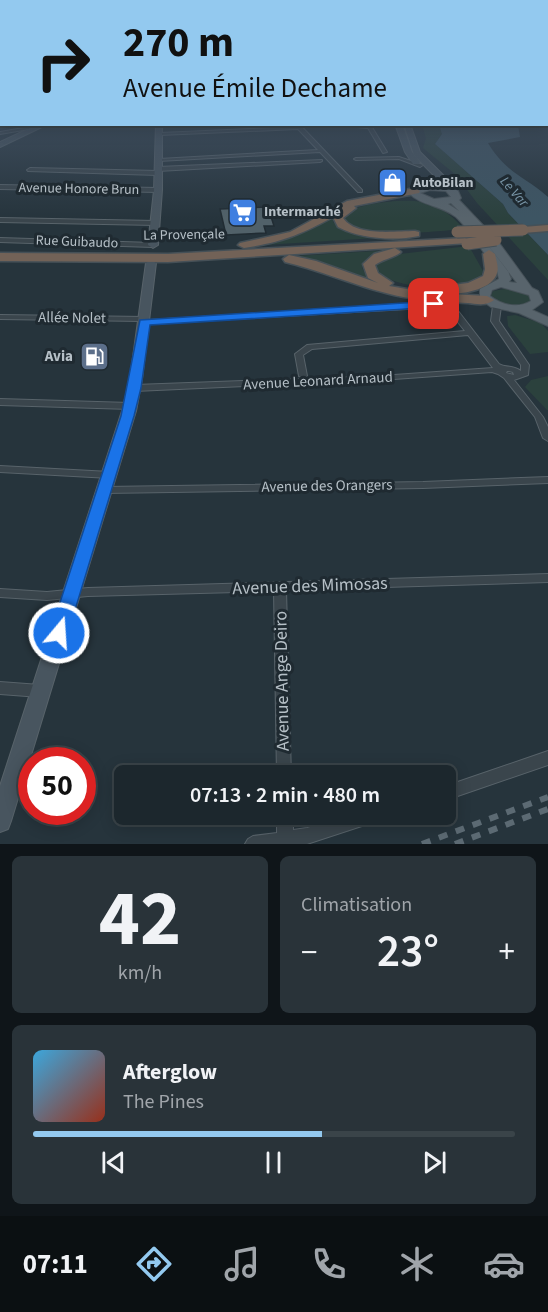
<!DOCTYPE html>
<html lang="fr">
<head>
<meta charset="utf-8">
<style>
  body { margin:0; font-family:"Source Sans 3",sans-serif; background:#293339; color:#f1f3f6; height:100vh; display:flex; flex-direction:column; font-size:22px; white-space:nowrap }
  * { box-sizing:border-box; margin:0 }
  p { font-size:20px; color:#a0a5aa }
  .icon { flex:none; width:33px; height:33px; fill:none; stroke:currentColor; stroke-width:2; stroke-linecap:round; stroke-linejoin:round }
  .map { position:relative; height:844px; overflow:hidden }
  .details { display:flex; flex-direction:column; gap:12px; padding:12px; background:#0f1519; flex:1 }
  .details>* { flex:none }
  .banner { position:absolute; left:0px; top:0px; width:549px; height:126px; box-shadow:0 3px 15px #0003,0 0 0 2px #3a4449; background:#93c9ef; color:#111; overflow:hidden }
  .speed { position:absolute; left:18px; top:747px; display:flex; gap:12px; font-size:30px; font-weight:700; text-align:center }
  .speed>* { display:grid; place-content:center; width:78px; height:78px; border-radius:50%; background:#1c272d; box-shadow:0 3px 15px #0003,0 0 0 2px #3a4449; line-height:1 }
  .speed .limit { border:9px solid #d22; background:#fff; color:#111 }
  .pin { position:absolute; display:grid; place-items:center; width:51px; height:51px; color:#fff; margin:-26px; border-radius:12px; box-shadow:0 3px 9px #0006 }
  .me { position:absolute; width:66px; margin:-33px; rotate:18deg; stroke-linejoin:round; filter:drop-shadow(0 0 4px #0008) }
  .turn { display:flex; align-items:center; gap:21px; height:126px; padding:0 24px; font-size:27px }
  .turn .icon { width:78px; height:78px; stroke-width:2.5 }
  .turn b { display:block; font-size:42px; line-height:51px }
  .big { font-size:45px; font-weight:600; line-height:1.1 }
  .details .widget { flex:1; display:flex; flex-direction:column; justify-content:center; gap:9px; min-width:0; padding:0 21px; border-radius:9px; background:#293339 }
  .details .dial { align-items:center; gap:0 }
  .dial b { font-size:78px; line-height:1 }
  .song { display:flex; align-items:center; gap:18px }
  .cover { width:72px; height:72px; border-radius:9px; background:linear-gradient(135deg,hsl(200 70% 55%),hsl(10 70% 35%)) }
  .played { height:6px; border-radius:3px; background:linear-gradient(90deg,#93c9ef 60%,#3a4449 60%) }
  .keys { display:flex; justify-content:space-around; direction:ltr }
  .heat { display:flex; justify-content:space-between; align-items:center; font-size:33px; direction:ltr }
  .details .tiles { flex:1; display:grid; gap:12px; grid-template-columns:1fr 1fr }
  .widget:last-child { grid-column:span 2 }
  .trip { position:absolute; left:114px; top:765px; width:342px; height:60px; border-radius:9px; background:#1c272d; box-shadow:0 3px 15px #0003,0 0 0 2px #3a4449; font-weight:600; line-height:60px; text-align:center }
  .tab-bar { display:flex; height:96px; justify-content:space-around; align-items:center; background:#0b1012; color:#a0a5aa }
  .tab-bar .icon { width:42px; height:42px }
  .tab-bar .active { color:#93c9ef }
  .tab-bar b { font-size:27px; color:#f1f3f6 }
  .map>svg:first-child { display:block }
  .green { fill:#2b413d }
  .water { fill:#3d5563 }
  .building { fill:#516169; stroke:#212c33; stroke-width:1.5 }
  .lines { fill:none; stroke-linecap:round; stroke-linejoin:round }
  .minor-casing { stroke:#58636a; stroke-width:2 }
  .secondary-casing { stroke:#58636a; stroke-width:2 }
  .primary-casing { stroke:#465158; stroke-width:2 }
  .motorway-casing { stroke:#455057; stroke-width:3 }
  .minor { fill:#3a454c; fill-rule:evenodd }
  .secondary { fill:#48555f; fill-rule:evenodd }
  .primary { fill:#58646c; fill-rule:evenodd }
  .motorway { fill:#726257; fill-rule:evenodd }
  .rail { stroke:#5c6a73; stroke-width:6; stroke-dasharray:9 9; stroke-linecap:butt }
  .motorway-bridge-casing { stroke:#455057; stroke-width:13; stroke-linecap:butt }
  .motorway-bridge { stroke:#726257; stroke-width:11 }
  .route { fill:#1a73e8; stroke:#114b97; stroke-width:1.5 }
  .labels { text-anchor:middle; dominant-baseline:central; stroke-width:6; stroke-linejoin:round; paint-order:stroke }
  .far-poi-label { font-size:14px; font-weight:bold; fill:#b6c0c7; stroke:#1f2a31; text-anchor:start }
  .far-street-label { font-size:14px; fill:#b6c0c7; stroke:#1f2a31 }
  .far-water-label { font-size:14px; font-style:italic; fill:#7996a8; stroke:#1f2a31 }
  .street-label { font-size:15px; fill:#b6c0c7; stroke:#1f2a31 }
  .poi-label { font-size:15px; font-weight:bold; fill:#b6c0c7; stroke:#1f2a31; text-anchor:end }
  .near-street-label { font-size:18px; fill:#b6c0c7; stroke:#1f2a31 }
</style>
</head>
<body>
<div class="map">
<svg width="548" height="844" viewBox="0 0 548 844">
  <rect width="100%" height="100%" fill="#26343c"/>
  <!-- green -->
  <path class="green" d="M422 125H439L442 134 435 144 503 204 508 213 548 255V280L477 203 456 175 423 148 426 138Z
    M409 193 411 197C387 197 352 198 333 215V222C349 237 373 234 392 237L264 245 300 234 346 206 369 199Z
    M396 201C427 199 444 206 464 229 439 231 358 241 344 218 352 204 380 203 396 201Z
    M469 246 483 271 481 276C453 294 403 289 376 273L374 264 391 255Z
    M391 250 377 254 364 262 362 267C371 296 452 294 477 295L479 298 395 290 295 256Z
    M510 288 527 293 531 299 530 302C518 308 501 306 491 296L493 291Z
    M515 315 541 323 548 331V352L530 354 508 326 507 316Z
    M548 376V410H547L525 387 531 380Z"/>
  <!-- water -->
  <path class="water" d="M439 125H518L520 137 488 143C507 174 523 175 548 197V255L508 213 503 204 435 144 442 134Z"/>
  <!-- building -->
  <path class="building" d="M268 207 274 226H264L266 233 226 235 220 209Z"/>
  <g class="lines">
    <defs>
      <path id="minor" d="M139 124 41 127 0 134V132L41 125Z
        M294 124H299L362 190V192H358L320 152 159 161 157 160 159 159 318 150 298 129 160 135 158 134 160 133 296 127Z
        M321 124H370L387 152 383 153 368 128Z
        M399 157 423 165 420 167 399 159 356 160 354 159 356 158Z
        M322 160V161L320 162 158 171 155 169 158 167Z
        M30 168 158 171 161 173 158 175 28 171 27 170Z
        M0 185 158 188 161 190 158 192 0 189Z
        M0 218 156 221 159 223 156 225 0 222Z
        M0 238 153 243 156 245 153 247 0 242Z
        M443 303 455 307 499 364C506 368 513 365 521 371V365L491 321 493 306 494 304H500L501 306 499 321 529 365 528 375 514 380 543 417 548 427V441L543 438 535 417 504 378 498 374 492 372 380 380 135 391 131 388 135 385 380 376 493 368 468 335 312 349 303 355 307 376 303 378 299 376 295 354 307 345 465 331 449 311 442 307 144 324H141V321L0 319V315L145 317H148V320ZM507 371H509L513 372 514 375 506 373Z
        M0 399 130 403 134 406 130 409 0 405Z
        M0 466 110 472 115 475 110 478 0 472Z
        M548 477V483L423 488 105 493 101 492 100 490 101 488 105 487 423 482Z
        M548 574V582L286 590 291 776H277L274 591 88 596 47 600 0 597V589L47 592 88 588Z
        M0 682 40 685 45 687 47 691 45 695 40 697 0 694Z
        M548 751V765L446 800V786Z
        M277 814H293V830L307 828 352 814H384L382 819 377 821 307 844H245L248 839 253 836 277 833Z"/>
      <path id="secondary" d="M39 124H48L0 147V142Z
        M156 124H162V190L158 245 153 248 148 245 154 190Z
        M395 124H402L412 152 420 162 419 164H413L405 152Z
        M404 124H410L420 152 457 189V193H451L414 155Z
        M151 260 156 263 142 379 136 411 11 821 8 829 0 832V786L122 411 130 379 146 263Z"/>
      <path id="primary" d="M430 184 448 186 458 191 461 198 459 200 497 240 532 288 538 291 543 302 532 310 548 317V326L519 313 491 307 480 299V289L499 279 497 271C485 255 470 230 456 217 441 205 421 206 409 193L416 187ZM430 190 446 191 451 197 434 199 420 193ZM451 203 459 211 448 204ZM470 222 517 283 509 282 511 279 508 271ZM501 287 529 295 531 301C517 309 502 305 490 296L492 290Z"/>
      <path id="motorway" d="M415 188 420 191 419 193 354 206 356 208 343 218C356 237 395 231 415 231L419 232V236C395 241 360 239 338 227L333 217C300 235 282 242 244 248L238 245 240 243 290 232 347 201Z
        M548 225V231L523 233 517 230 523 227Z
        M465 238 471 241 469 243 168 262 0 261V253L168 254Z
        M395 248 401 252C394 258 383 259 375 265L378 273 393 283 389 286 431 293 487 296 494 300C487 306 476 304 468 303 440 302 412 300 386 293 351 284 319 270 285 262L283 259 289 255 316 261 378 283 368 278 363 264 374 254Z
        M489 250 495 254C496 260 499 267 497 273 492 292 453 296 437 293L436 290 437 287 468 283 483 276 485 269 483 254Z"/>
    </defs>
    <!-- minor casing -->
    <use href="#minor" class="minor-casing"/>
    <!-- secondary casing -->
    <use href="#secondary" class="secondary-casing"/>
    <!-- primary casing -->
    <use href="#primary" class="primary-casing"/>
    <!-- motorway casing -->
    <use href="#motorway" class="motorway-casing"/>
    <!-- minor -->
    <use href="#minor" class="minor"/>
    <!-- secondary -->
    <use href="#secondary" class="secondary"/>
    <!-- primary -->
    <use href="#primary" class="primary"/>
    <!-- motorway -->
    <use href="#motorway" class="motorway"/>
    <!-- rail -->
    <path class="rail" d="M422 844 548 797
      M455 844 548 809"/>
    <defs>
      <path id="motorway-bridge" d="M457 232 523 230
        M467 244 496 240"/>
    </defs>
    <!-- motorway-bridge casing -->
    <use href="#motorway-bridge" class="motorway-bridge-casing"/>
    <!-- motorway-bridge -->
    <use href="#motorway-bridge" class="motorway-bridge"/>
  </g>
  <!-- sky -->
  <linearGradient id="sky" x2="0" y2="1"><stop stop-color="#151d21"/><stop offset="0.46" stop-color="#415061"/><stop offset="1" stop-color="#415061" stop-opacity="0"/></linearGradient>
  <rect width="548" height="219" fill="url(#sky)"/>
  <!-- route -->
  <path class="route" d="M434 301 439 304 438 307 150 325 141 388 134 416 68 633 65 638 59 640 52 638 50 633 121 416 140 320Z"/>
  <!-- icons -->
  <defs>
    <symbol id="shop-square" viewBox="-11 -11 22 22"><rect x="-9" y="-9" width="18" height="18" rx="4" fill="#3f7fe0" stroke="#1f2a31"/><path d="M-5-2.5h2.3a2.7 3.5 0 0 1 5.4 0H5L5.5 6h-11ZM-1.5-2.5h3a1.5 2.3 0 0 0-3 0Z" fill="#fff"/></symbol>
    <symbol id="supermarket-square" viewBox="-11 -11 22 22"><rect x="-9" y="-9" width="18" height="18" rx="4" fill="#3f7fe0" stroke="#1f2a31"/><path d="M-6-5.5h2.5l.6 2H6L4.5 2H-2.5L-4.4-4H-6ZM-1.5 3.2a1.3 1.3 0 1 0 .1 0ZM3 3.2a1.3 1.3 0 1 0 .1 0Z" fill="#fff"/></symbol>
    <symbol id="fuel-square" viewBox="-11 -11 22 22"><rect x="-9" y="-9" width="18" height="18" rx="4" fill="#5c6f8a" stroke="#1f2a31"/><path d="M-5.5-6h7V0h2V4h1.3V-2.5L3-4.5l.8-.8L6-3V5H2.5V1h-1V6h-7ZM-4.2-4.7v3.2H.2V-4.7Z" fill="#fff"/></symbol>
  </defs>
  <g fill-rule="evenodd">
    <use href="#shop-square" x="376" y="166" width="33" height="33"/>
    <use href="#supermarket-square" x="226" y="196" width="33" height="33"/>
    <use href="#fuel-square" x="78" y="340" width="33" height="33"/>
  </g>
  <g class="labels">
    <!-- far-poi labels -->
    <g class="far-poi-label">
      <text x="413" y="183">AutoBilan</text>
      <text x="264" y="212">Intermarché</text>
    </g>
    <!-- far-street labels -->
    <g class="far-street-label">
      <text transform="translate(79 189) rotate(1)">Avenue Honore Brun</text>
      <text transform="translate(184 235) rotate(-1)">La Provençale</text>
      <text transform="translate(77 242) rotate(2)">Rue Guibaudo</text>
    </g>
    <!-- far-water labels -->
    <g class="far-water-label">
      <text transform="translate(514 192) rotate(49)">Le Var</text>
    </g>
    <!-- street labels -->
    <g class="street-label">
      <text transform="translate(72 318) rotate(1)">Allée Nolet</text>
      <text transform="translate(318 381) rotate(-3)">Avenue Leonard Arnaud</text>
      <text transform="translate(327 486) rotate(-1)">Avenue des Orangers</text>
    </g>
    <!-- poi labels -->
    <g class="poi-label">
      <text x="73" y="356">Avia</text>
    </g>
    <!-- near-street labels -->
    <g class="near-street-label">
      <text transform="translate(310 586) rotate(-2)">Avenue des Mimosas</text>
      <text transform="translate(282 681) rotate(-91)">Avenue Ange Deiro</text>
    </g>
  </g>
</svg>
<div class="speed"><div class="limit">50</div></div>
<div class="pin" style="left:434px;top:304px;background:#d93025"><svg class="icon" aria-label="arrive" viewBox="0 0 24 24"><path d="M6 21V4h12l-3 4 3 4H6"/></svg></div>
<svg class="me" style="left:59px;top:633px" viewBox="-20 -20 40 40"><circle r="17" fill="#1a73e8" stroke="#fff" stroke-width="3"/><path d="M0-11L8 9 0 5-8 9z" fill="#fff"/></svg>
<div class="trip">07:13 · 2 min · 480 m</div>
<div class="banner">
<div class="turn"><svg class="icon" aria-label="right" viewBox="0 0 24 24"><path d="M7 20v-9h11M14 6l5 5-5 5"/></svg><div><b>270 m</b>Avenue Émile Dechame</div></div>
</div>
</div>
<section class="details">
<div class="tiles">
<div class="widget dial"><b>42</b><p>km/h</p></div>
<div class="widget"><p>Climatisation</p>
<div class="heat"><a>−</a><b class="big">23°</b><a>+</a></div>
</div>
<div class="widget">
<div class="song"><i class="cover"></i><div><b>Afterglow</b><p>The Pines</p></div></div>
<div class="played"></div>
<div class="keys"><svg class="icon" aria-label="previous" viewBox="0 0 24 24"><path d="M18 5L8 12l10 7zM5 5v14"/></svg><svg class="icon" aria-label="pause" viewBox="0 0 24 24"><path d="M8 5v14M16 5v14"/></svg><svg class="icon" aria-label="next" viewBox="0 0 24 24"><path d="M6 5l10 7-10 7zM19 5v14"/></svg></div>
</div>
</div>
</section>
<nav class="tab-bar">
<b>07:11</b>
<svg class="icon active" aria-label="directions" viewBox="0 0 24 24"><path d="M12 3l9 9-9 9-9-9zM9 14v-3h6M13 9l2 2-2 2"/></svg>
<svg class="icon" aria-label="music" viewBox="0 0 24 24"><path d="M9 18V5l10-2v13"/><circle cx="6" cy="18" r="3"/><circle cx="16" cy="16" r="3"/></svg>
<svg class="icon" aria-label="phone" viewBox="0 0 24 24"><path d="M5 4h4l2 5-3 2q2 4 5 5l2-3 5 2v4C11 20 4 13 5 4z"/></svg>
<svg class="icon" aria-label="climate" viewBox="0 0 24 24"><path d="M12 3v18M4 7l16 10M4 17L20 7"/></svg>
<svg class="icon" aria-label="car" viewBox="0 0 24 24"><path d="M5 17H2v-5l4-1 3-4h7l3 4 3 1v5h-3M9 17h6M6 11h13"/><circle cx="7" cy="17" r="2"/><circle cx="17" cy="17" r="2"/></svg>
</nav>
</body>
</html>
